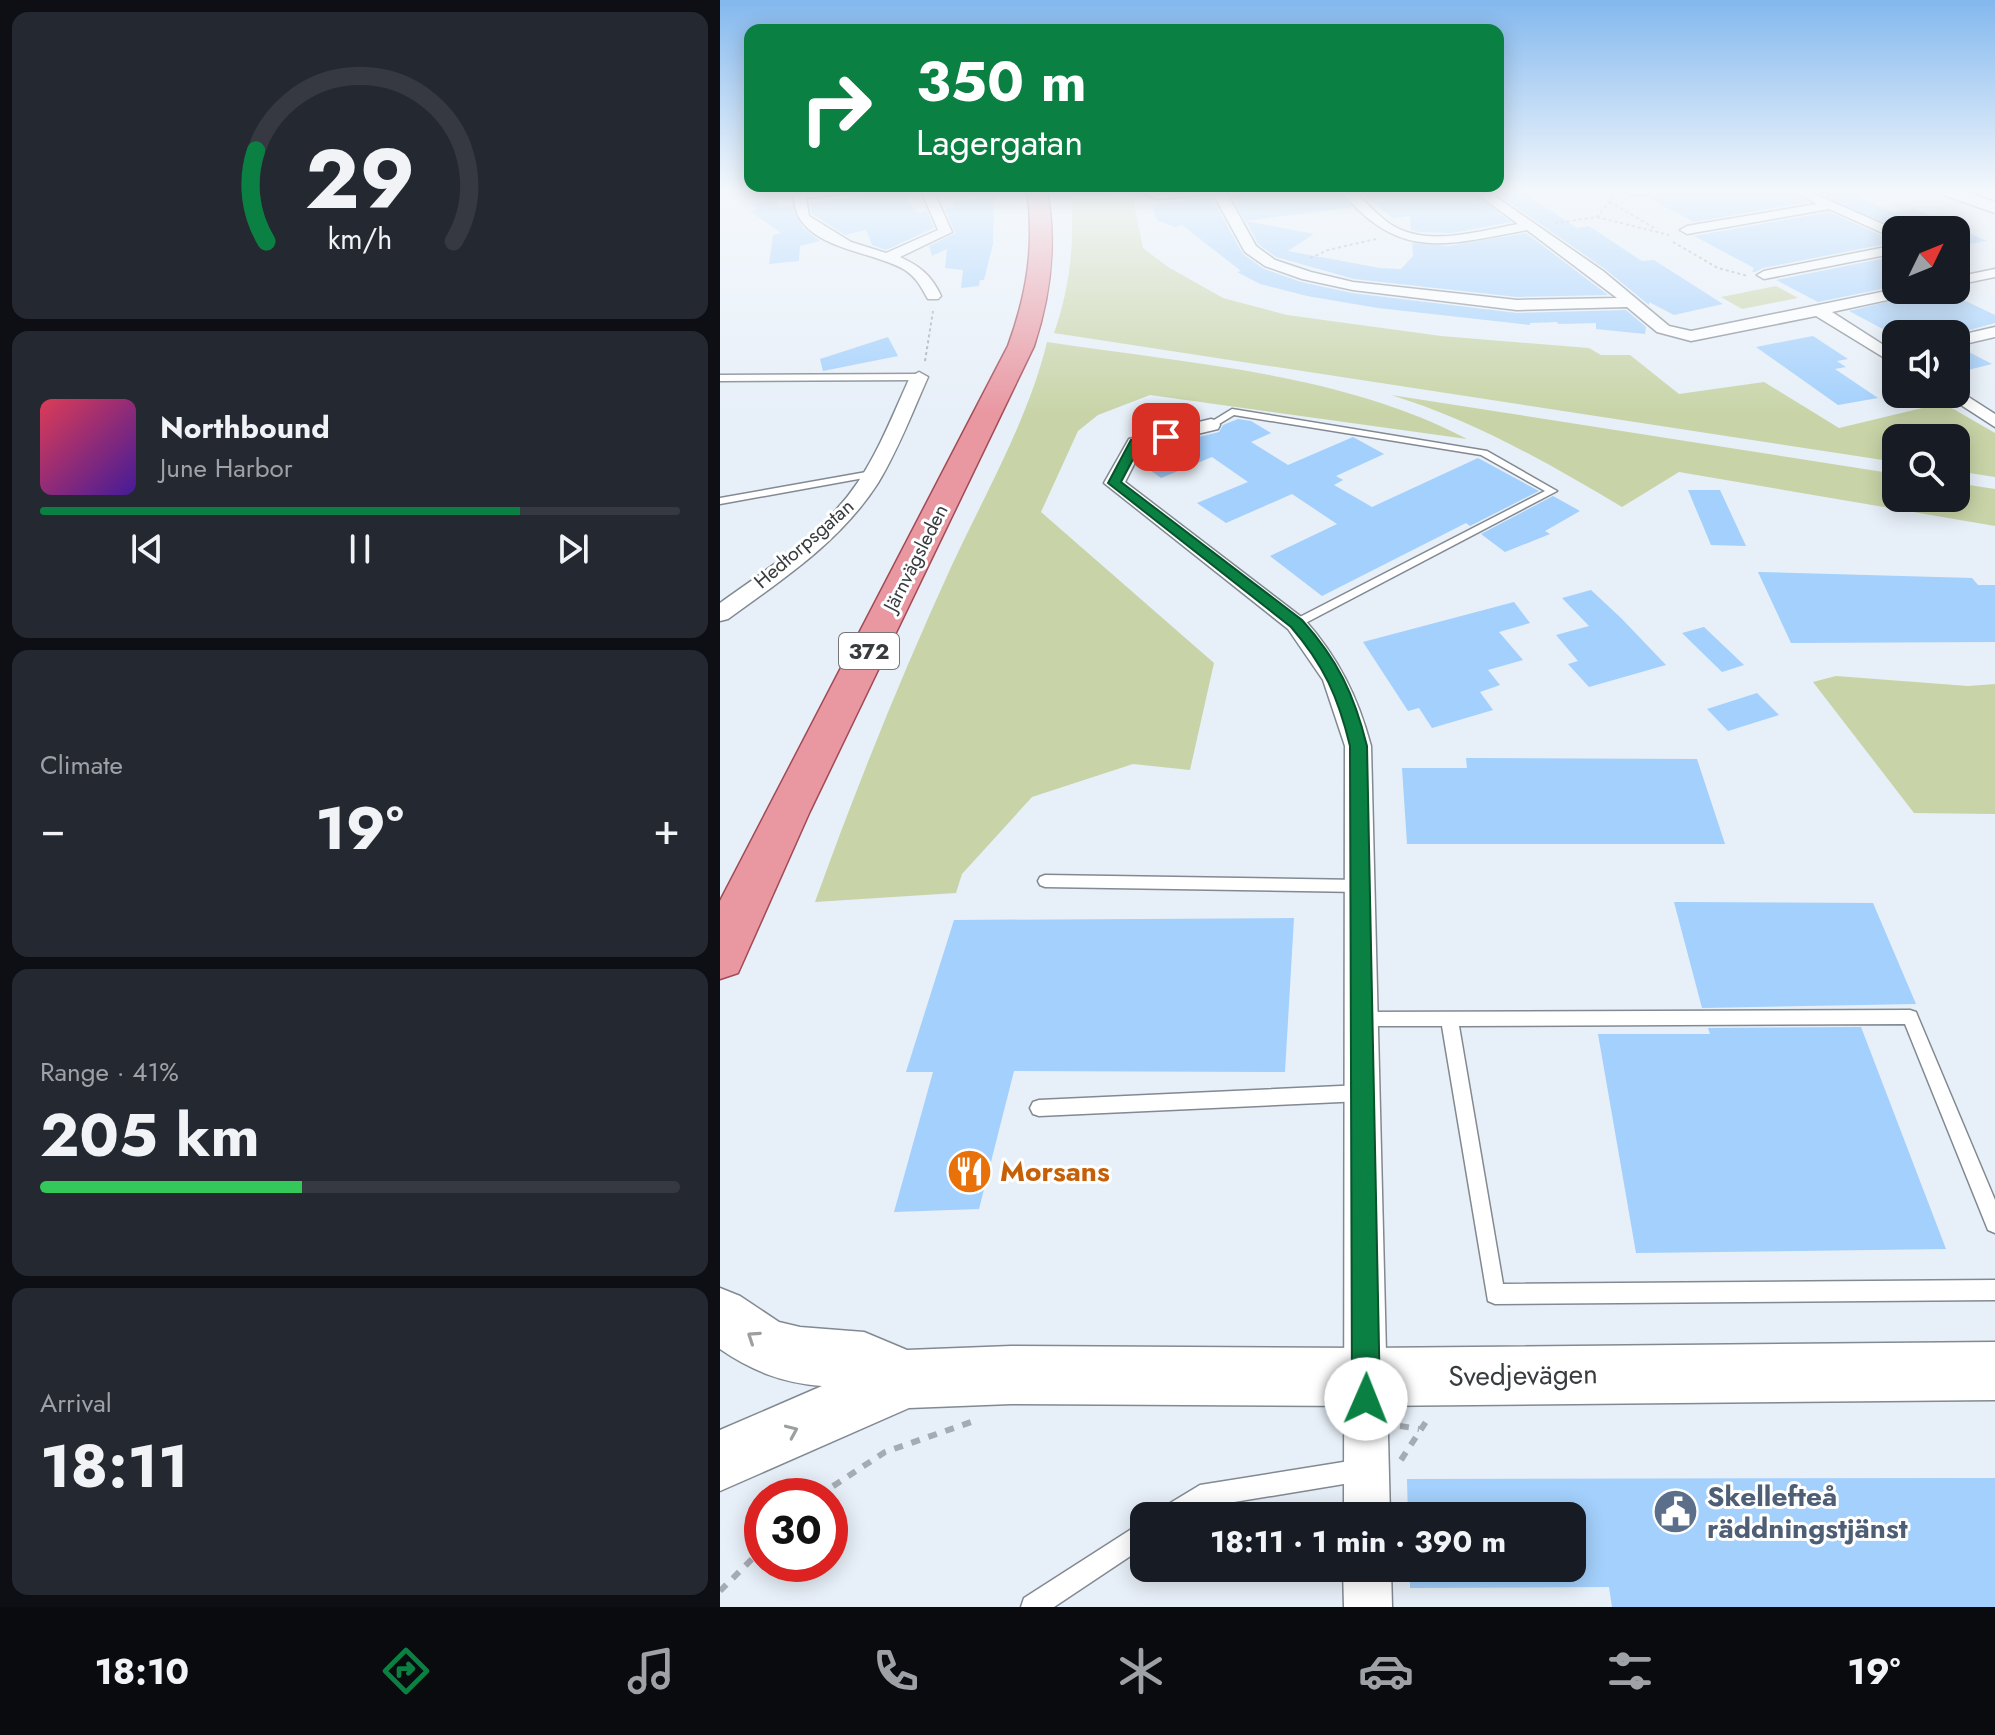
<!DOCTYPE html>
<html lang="en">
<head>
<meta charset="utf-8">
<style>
  body { margin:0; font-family:Jost,sans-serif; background:#242831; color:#f1f3f6; height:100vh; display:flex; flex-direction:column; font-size:30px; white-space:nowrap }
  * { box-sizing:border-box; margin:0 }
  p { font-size:26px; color:#9ea1a6 }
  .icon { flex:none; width:44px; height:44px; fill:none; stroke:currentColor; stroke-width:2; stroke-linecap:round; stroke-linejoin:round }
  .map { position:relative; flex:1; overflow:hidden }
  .side { display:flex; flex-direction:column; gap:12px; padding:12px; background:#0d0f14; width:720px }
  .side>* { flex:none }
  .top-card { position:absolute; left:24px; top:24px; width:760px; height:168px; border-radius:16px; box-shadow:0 4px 20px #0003; background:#0b8043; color:#fff; overflow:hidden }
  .needle { width:52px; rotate:47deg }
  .fabs { position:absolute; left:1162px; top:216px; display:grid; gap:16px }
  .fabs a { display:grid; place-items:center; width:88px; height:88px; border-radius:16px; background:#171b24; box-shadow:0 4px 20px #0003; font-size:40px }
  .speed { position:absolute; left:24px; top:1478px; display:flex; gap:16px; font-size:40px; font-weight:700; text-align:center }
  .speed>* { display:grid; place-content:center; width:104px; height:104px; border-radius:50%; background:#171b24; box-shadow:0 4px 20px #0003; line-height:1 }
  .speed .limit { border:12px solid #d22; background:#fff; color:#111 }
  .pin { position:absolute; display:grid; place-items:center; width:68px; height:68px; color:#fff; margin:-34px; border-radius:16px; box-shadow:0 4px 12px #0006 }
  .me { position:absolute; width:88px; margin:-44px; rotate:1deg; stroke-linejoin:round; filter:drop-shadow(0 0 6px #0008) }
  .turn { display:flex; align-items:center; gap:28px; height:168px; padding:0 40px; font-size:36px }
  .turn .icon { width:104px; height:104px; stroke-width:2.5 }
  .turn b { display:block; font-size:56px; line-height:68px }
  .big { font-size:60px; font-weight:700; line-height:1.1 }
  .side .card { flex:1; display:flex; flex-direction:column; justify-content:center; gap:12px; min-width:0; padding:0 28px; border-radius:16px; background:#242831 }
  .side .dial { align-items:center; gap:0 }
  .dial svg { height:208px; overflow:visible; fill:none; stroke:#363941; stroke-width:7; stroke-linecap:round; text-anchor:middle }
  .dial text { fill:#f1f3f6; stroke:none }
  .song { display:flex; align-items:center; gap:24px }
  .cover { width:96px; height:96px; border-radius:12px; background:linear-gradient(135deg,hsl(350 70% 55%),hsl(260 70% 35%)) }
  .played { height:8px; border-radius:4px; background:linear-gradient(90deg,#0b8043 75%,#363941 75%) }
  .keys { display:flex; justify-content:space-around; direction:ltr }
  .heat { display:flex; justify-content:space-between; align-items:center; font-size:44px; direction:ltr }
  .charge { height:12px; border-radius:6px; background:linear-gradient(90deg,#34c759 41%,#363941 0) }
  .trip { position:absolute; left:410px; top:1502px; width:456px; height:80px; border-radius:16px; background:#171b24; box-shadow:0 4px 20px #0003; font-weight:700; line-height:80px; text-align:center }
  .tabs { display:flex; height:128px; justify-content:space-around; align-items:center; background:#090b0e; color:#9ea1a6 }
  .tabs .icon { width:56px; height:56px }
  .tabs .current { color:#0b8043 }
  .tabs b { font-size:36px; color:#f1f3f6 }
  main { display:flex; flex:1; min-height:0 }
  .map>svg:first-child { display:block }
  .green { fill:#c8d4a7 }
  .building { fill:#a3d0fc }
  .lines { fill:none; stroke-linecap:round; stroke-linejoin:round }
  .lane-casing { stroke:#828991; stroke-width:3 }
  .street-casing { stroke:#828991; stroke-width:3 }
  .secondary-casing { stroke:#828991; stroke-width:3 }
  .primary-casing { stroke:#a24a56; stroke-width:3 }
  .path-far1 { stroke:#a5abb2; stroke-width:2; stroke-dasharray:3 3; stroke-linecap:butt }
  .path { stroke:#a5abb2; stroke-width:6; stroke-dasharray:9 9; stroke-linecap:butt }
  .lane { fill:#fff; fill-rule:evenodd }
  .street { fill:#fff; fill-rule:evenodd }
  .secondary { fill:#fff; fill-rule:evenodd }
  .primary { fill:#e997a1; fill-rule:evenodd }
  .oneway { stroke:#9c9e9f }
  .route { fill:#0b8043; stroke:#07532c; stroke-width:2 }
  .labels { text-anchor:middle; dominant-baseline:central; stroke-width:6; stroke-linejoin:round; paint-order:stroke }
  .far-street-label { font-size:20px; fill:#383c3f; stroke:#fff }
  .shield { fill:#fff; stroke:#747679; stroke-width:2 }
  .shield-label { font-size:22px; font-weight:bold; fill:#383c3f }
  .near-food-label { font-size:28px; font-weight:bold; fill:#c56008; stroke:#fff; text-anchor:start }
  .near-street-label { font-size:28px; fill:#383c3f; stroke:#fff }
  .near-service-label { font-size:28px; font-weight:bold; fill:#4e5e75; stroke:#fff; text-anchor:start }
</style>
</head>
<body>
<main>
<section class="side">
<div class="card dial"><svg viewBox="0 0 100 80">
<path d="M14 69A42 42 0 1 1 86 69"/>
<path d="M14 69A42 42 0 0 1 10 34" stroke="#0b8043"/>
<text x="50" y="56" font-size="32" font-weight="700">29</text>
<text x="50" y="72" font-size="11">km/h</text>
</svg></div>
<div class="card">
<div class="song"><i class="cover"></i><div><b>Northbound</b><p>June Harbor</p></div></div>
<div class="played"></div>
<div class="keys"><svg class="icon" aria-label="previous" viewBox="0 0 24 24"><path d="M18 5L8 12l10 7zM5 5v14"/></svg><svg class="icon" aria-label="pause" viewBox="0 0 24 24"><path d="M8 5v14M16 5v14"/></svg><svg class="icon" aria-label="next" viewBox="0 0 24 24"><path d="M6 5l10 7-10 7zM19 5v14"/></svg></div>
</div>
<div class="card"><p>Climate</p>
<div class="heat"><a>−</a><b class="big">19°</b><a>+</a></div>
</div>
<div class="card"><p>Range · 41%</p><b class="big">205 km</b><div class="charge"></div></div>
<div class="card"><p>Arrival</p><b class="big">18:11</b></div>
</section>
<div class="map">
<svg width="1275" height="1607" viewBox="0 0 1275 1607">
  <rect width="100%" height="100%" fill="#e7eff8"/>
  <!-- green -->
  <path class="green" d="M413 198 423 248 448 267 503 298 567 315 721 336 869 348 881 355H910L959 394 1044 382 1119 428 1223 403 1275 433V477L1236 471V438H1176V462L334 333C349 292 355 242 351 199Z
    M1056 286 1078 298 1022 309 1001 297Z
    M327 342C464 363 623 373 747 439L430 395 378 415 358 431 321 512 494 663 470 770 413 764 312 797 242 874 236 893 95 902C136 788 182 674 232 565 266 492 308 420 327 342Z
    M671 395 1176 474V498H1236V483L1275 489V526L959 472 902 507C828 463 753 420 671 395Z
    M1116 676 1248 686 1275 684V814L1194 813 1093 682Z"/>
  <!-- building -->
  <path class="building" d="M182 190 197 213 207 211 214 228 166 250 152 245 146 230 125 235 92 214 90 203Z
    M579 190H617L632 207 525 221 511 194Z
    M637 190H671L676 196 749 190 791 222 733 233 700 232 691 230 690 216 673 218Z
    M771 190H799L857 228 869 226 922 261 934 260 1003 304 954 315 929 302V305L885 269Z
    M978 190H1068L1088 202 974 222 927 197Z
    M1093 190 1137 191 1138 197 1173 212 1195 209 1267 241 1236 246V230H1179Z
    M274 196 273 244 264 280H260L259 286 241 288 243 270 225 268 227 249 212 256 209 246 235 233 225 209 235 207 232 202Z
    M491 197 523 254 544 269 581 282 632 293 797 313 906 310 926 327 925 334 876 329V323L838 324 837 322 810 323V325L658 308 587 296 540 284 517 272 521 271 462 225 455 227 437 220 432 204Z
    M57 200 58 207 73 205 83 228 100 241 80 246 79 261 49 264 53 235 61 233 30 211 36 210 35 203Z
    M1109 212 1176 242 1043 268 1035 272H1032L1034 268 974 236Z
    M526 221 594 234 568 251 660 268 681 269 693 256 692 243 728 246 806 233 888 295 797 297 634 279 556 257 538 244Z
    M1176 256V286L1098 302 1056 280Z
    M1200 294 1209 298 1231 294 1275 315V323L1234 334H1192L1176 325V336L1129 311Z
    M1093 336 1128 359 1117 361 1126 367 1115 369 1158 398 1118 405 1036 347Z
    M168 337 178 356 103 371 100 359Z
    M1241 348 1272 364 1236 373V349Z
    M518 419 531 421 551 433 531 442 568 465 633 437 664 454 616 476 623 480 614 485 652 507 758 458 819 491 750 526 746 523 602 596 550 556 617 524 572 494 506 523 477 503 528 482 492 457 441 478 419 462 422 456 459 442 499 432 503 425Z
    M968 490H1000L1026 546 991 545Z
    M833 496 860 511 825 531 830 534 785 552 761 534Z
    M1038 572 1252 578 1258 585H1275V642L1071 643Z
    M871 590 901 618 946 665 869 687 848 664 858 661 836 635 869 626 842 598Z
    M794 602 810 623 779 632 803 660 768 670 780 685 760 692 773 710 712 728 699 708 688 711 643 642Z
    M984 627 1024 665 1002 672 962 633Z
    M1037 693 1059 715 1008 731 987 709Z
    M746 758 977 759 1005 844H687L682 768H747Z
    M954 902 1153 903 1196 1004 982 1008Z
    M574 918 565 1072 294 1071 259 1209 174 1212 213 1072H186L234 920Z
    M1141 1027 1226 1249 916 1253 878 1034H990L988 1028Z
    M1275 1478V1607H892L889 1587 690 1588V1568H852V1516H688L687 1479Z"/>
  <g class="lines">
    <defs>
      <path id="lane" d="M0 375 199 374 203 377 199 380 0 381Z
        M512 409 767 451 837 491 576 628 572 627V621L825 491 761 455 514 415 494 427 486 425Z
        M152 471 155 472V476L0 504V498Z
        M325 875 640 880 645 882 648 886 645 890 640 892 325 887 320 885 318 881 320 877Z
        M1190 1010 1196 1012 1198 1017 1275 1200V1233L1268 1230 1185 1024 739 1026 783 1284 1275 1280V1300L775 1304 768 1301 722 1026H642L636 1024 634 1019 636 1014 642 1012Z
        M642 1085 648 1087 651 1093 648 1099 642 1101 319 1116 313 1114 310 1108 313 1102 319 1100Z
        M642 1459 650 1462 653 1470 650 1478 642 1481 484 1507 470 1516H438L442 1508 480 1485Z
        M424 1521V1547L334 1607H301L304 1598Z"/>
      <path id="street" d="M93 190H126L120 194 86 198 89 216 131 242 166 253 218 230 201 190H213L232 232 180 257C200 266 212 276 221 296L218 299H208C201 287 197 278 185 270 150 249 73 249 74 195Z
        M414 190H505L536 246 555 260 591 272 633 282 797 300 897 298 807 230C724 245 680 262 620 190H633C645 201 656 214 670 224 706 248 759 231 798 224L752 190H766L883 271 949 326 971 331 1176 289 1202 290 1195 294 1112 312 1176 353V365L1096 316 971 341 937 332 907 307 797 310 633 290 582 279 545 266 525 252 493 194 438 199Z
        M909 190H933L927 194 910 195Z
        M1071 190H1086L1176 230V239L1109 209 967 234 960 230 967 226 1097 204Z
        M1176 245V253L1044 279 1037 275 1044 271Z
        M1275 269V277L1236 285V277Z
        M1275 327V337L1236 346V336Z
        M199 372 208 377C192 413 178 450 158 483 121 541 63 579 8 619L0 621V603C49 568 104 533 138 482 160 449 174 412 190 377Z
        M1236 389 1275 414V427L1224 394H1236Z
        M491 419 498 421 500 425 498 429 423 447 405 482 584 619C618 657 638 697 651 746L670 1516H624L625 746 603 680 568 629 384 483 409 439Z
        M623 1568H671L672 1607H624Z"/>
      <path id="secondary" d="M1219 190H1242L1275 202V213L1221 194Z
        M0 1288 20 1296 59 1322 80 1327 144 1332 187 1350 291 1346 647 1348 1275 1342V1400L647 1406 291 1404 189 1408 0 1491V1430L102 1386C63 1383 32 1371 0 1349Z"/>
      <path id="primary" d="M307 190H327C337 244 331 294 314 346L90 811 18 973 0 979V901L288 346C307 294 315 245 307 190Z"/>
    </defs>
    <!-- lane casing -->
    <use href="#lane" class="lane-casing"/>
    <!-- street casing -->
    <use href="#street" class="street-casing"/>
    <!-- secondary casing -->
    <use href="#secondary" class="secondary-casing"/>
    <!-- primary casing -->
    <use href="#primary" class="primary-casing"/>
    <!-- path-far1 -->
    <path class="path-far1" d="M885 190 898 193
      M890 202 936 229
      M877 217 949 235
      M835 223 877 217 897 193
      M953 242 998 268 1028 276
      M590 258 608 250 656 239
      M205 361 213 311"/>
    <!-- path -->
    <path class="path" d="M680 1426 699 1429
      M681 1460 709 1417
      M98 1496 165 1452 257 1420
      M0 1591 42 1549"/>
    <!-- lane -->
    <use href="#lane" class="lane"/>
    <!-- street -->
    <use href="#street" class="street"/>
    <!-- secondary -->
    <use href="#secondary" class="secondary"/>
    <!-- primary -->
    <use href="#primary" class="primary"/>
  </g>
  <!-- one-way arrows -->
  <defs><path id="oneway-chevron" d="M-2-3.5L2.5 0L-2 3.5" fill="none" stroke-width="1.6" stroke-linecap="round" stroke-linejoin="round" transform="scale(2)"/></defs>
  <g class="oneway">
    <use href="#oneway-chevron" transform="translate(33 1337) rotate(-146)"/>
    <use href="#oneway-chevron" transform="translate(72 1431) rotate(-24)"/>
  </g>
  <!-- sky -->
  <linearGradient id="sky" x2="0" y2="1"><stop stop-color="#83b8ee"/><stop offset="0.46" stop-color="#f4f8fc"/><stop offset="1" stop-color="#f4f8fc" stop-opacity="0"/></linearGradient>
  <rect width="1275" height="415" fill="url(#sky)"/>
  <!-- route -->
  <path class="route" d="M446 433 452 437 450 439 420 446 401 482 582 620C618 660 634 694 647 746L660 1399 656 1409 646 1413 636 1409 632 1399 630 746C618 697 604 665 571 627L388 483 411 440Z"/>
  <!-- icons -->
  <defs>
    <symbol id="restaurant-disc" viewBox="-11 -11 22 22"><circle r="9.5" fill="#e8710a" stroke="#fff"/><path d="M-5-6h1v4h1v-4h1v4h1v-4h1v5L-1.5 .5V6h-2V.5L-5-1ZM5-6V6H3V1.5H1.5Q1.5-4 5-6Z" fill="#fff"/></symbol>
    <symbol id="civic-disc" viewBox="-11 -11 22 22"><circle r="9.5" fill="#5c6f8a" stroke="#fff"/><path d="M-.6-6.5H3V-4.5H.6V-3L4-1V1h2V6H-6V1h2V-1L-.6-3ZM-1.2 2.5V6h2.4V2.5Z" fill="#fff"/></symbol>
  </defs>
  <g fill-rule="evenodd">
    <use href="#restaurant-disc" x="224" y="1146" width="51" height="51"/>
    <use href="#civic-disc" x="930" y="1486" width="51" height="51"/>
  </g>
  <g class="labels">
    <!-- far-street labels -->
    <g class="far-street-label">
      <text transform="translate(84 544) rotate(-41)">Hedtorpsgatan</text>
      <text transform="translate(196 558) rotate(-63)">Järnvägsleden</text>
    </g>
    <!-- shield labels -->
    <rect class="shield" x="119" y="633" width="60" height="36" rx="6"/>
    <g class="shield-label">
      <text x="149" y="651">372</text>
    </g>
    <!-- near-food labels -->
    <g class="near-food-label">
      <text x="280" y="1171">Morsans</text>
    </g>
    <!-- near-street labels -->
    <g class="near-street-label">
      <text transform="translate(803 1375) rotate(-1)">Svedjevägen</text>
    </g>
    <!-- near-service labels -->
    <g class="near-service-label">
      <text x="987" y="1496">Skellefteå<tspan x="987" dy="32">räddningstjänst</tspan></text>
    </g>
  </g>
</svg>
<div class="fabs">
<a><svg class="needle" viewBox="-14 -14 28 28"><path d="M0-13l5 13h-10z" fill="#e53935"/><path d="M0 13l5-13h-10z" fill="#9ea1a6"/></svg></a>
<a><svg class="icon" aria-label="sound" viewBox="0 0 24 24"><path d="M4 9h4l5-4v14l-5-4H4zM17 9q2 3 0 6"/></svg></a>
<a><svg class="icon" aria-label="search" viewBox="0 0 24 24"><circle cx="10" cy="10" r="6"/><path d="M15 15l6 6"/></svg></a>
</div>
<div class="speed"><div class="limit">30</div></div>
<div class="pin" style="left:446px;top:437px;background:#d93025"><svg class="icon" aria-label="arrive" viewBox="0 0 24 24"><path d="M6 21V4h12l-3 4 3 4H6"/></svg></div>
<svg class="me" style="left:646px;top:1399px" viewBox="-20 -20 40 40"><circle r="19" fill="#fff"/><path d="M0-13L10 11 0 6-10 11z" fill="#0b8043"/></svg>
<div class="trip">18:11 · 1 min · 390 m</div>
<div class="top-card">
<div class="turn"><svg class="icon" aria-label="right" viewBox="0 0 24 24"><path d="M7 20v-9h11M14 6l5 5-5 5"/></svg><div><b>350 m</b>Lagergatan</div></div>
</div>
</div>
</main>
<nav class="tabs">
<b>18:10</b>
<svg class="icon current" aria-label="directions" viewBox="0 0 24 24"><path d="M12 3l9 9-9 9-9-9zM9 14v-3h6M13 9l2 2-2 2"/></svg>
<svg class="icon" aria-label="music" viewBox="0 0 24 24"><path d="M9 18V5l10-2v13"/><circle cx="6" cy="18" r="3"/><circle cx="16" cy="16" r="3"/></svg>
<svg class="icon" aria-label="phone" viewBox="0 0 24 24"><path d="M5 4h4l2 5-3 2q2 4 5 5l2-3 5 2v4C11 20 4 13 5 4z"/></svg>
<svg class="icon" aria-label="climate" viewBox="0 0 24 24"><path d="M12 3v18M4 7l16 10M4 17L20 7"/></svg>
<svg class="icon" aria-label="car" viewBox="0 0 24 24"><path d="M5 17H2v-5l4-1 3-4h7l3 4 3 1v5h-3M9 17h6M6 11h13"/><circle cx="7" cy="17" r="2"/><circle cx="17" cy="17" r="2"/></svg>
<svg class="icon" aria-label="filters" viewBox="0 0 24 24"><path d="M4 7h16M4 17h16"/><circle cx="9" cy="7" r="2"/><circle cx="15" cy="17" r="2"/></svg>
<b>19°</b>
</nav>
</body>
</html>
